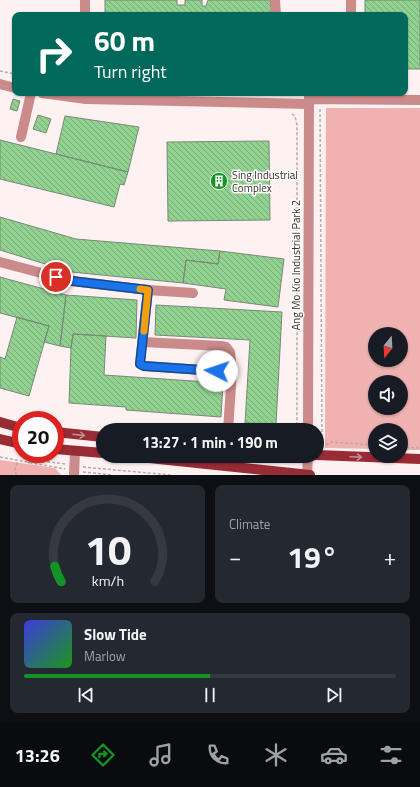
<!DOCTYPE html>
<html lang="en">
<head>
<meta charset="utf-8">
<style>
  body { margin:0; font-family:"Titillium Web",sans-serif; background:#242831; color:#f1f3f6; height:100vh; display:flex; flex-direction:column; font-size:15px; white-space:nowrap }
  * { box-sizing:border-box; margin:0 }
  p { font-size:13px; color:#9ea1a6 }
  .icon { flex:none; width:22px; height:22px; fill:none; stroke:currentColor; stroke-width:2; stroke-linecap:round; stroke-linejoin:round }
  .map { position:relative; height:475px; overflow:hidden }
  .drawer { display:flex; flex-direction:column; gap:10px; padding:10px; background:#0d0f14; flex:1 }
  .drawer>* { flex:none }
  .guide { position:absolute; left:12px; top:12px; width:396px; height:84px; border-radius:8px; box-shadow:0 1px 3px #0004; background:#00695c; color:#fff; overflow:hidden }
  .needle { width:26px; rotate:198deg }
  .fabs { position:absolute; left:368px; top:327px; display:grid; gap:8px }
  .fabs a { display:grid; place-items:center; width:40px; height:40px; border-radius:50%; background:#171b24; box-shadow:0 1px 3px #0004; font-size:20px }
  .speed { position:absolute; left:12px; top:411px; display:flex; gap:8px; font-size:20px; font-weight:700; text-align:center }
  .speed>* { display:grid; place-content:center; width:52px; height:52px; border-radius:50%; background:#171b24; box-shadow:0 1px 3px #0004; line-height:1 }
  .speed .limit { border:6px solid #d22; background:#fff; color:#111 }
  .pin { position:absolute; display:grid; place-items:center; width:34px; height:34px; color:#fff; margin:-17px; border:2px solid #fff; border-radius:50%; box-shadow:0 1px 4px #0007 }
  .me { position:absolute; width:44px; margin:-22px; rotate:274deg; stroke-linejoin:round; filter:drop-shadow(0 0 3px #0008) }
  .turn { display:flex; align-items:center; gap:14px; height:84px; padding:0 16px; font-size:18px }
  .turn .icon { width:52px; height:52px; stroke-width:2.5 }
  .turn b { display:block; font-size:28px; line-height:34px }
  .big { font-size:30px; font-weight:700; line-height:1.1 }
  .drawer .widget { flex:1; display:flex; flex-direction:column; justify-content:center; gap:6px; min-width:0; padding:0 14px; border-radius:8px; background:#242831 }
  .drawer .dial { align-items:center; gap:0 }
  .dial svg { height:104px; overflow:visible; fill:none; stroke:#363941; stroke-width:7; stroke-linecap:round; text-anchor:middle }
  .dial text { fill:#f1f3f6; stroke:none }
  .song { display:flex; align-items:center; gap:12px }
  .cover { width:48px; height:48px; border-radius:6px; background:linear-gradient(135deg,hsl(240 70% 55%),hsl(120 70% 35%)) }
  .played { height:4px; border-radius:2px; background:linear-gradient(90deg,#149426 50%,#363941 50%) }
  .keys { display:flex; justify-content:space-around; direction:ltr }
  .heat { display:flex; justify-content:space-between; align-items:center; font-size:22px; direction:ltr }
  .drawer .tiles { flex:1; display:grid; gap:10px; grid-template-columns:1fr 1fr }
  .widget:last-child { grid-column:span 2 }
  .trip { position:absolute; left:96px; top:423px; width:228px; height:40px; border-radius:20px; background:#171b24; box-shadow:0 1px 3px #0004; font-weight:700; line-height:40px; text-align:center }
  .menu { display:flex; height:64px; justify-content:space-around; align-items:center; background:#090b0e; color:#9ea1a6 }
  .menu .icon { width:28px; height:28px }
  .menu .active { color:#149426 }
  .menu b { font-size:18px; color:#f1f3f6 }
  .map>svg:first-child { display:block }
  .grass { fill:#efb2b0; fill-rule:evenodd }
  .building { fill:url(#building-back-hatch); stroke:#798879 }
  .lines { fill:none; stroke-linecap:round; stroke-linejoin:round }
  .path { stroke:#b5abaa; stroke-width:1.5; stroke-dasharray:3 2; stroke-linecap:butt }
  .minor { stroke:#ca8b8a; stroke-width:10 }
  .major { stroke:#982b34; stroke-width:10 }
  .oneway { stroke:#c68a8f }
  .route-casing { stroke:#114b97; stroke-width:10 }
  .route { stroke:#1a73e8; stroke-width:7 }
  .slow { stroke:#f59e0b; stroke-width:7 }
  .labels { text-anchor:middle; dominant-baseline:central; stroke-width:3; stroke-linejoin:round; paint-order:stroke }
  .poi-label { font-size:11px; fill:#382e2d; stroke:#fff; text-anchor:start }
  .street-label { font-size:11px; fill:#382e2d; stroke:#fff }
</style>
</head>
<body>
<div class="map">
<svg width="420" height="475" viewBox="0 0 420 475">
  <defs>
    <pattern id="building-back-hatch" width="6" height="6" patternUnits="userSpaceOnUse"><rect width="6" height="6" fill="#92d291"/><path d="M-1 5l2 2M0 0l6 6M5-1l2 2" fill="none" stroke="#78ab77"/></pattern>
  </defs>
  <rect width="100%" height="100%" fill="#fdf2f1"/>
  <!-- grass -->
  <path class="grass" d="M326 108H420V450H401V430H375V449L325 448ZM375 334H401V360H375ZM375 382H401V408H375Z
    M0 460 55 468 61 475H0Z"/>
  <!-- building -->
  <path class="building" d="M105 0H177V5H185V0H202V6H206L208 0H270L272 15H105Z
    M365 0H420V69H405V15H365Z
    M13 99 20 101 17 111 10 109Z
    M38 115 51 119 46 133 33 129Z
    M65 116 139 127 128 172 56 154Z
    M0 140 128 172 124 185 120 184 114 207 0 179Z
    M269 141 270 220 168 221 167 142Z
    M0 217 76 239 220 251 218 264 186 260 183 283 71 272 0 250Z
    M220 251 284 259 278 307 224 300 226 289 183 283 186 260 218 264Z
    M0 277 66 295 60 346 44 342 49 326 0 313Z
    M66 295 137 300 136 338 73 334 71 348 60 346Z
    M156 305 282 312 276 424 245 423 250 340 155 335Z
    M17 317 49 326 29 396 0 388V357L5 359Z
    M73 334 106 336 104 375 223 383 221 417 126 410V407L69 403 71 348Z"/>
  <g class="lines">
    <!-- path -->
    <path class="path" d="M0 71 15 74
      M277 93H282
      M320 109 322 445
      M292 114 295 116 297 125V430
      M23 418 33 420
      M107 429 121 430
      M326 445 331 442 375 445
      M401 447 420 448
      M0 457 65 469
      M28 463 34 460 65 464
      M83 467 171 475
      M83 472 113 475
      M16 475 15 469 18 461"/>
    <!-- minor -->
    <path class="minor" d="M275 0 276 15
      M351 0V15
      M85 15V0
      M0 84 15 88
      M42 93 86 99 309 104
      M309 99 420 100
      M21 137 31 93
      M0 262 72 281 148 290 193 293
      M148 290 140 363 144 366 232 372
      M143 342 221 346 226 347 230 352 232 372 228 430
      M308 430 309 93
      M226 466 227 456
      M74 475 75 451
      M307 475 308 456"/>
    <!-- major -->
    <path class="major" d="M0 422 21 428
      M55 432 103 437
      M0 439 21 444
      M55 449 103 453
      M317 455 420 459
      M130 456 310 475"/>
  </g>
  <!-- one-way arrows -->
  <defs><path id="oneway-shaft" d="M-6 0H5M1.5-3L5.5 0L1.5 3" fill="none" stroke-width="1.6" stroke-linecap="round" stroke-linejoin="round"/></defs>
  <g class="oneway">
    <use href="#oneway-shaft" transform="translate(79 435) rotate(7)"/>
    <use href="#oneway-shaft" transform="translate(356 457) rotate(2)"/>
  </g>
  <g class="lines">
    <defs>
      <path id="route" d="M56 277 72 281 148 290 140 364 144 366 217 371"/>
    </defs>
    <!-- route casing -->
    <use href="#route" class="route-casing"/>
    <!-- route -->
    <use href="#route" class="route"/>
    <!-- slow -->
    <path class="slow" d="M140 289 148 290 144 331"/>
  </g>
  <!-- icons -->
  <defs>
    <symbol id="building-disc" viewBox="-11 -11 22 22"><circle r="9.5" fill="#149426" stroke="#fff"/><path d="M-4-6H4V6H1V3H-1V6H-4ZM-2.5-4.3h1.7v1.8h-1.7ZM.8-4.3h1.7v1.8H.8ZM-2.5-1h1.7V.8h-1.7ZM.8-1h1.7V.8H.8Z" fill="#fff"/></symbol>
  </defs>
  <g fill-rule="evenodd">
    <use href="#building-disc" x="209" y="171" width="20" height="20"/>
  </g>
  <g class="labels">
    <!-- poi labels -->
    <g class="poi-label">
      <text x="232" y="175">Sing Industrial<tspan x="232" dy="13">Complex</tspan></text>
    </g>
    <!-- street labels -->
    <g class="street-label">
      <text transform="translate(296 265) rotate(-90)">Ang Mo Kio Industrial Park 2</text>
    </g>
  </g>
</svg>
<div class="fabs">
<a><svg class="needle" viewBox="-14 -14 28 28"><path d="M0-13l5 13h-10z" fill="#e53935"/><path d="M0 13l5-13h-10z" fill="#9ea1a6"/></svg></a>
<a><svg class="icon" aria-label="sound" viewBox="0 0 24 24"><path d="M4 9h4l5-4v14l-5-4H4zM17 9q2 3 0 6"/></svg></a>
<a><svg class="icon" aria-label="layers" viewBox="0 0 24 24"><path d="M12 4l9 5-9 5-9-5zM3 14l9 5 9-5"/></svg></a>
</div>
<div class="speed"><div class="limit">20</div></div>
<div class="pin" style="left:56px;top:277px;background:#d93025"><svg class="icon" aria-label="arrive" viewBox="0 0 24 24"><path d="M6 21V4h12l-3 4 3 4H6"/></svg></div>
<svg class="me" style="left:217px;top:371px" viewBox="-20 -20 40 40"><circle r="19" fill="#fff"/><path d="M0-13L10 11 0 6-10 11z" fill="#1a73e8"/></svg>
<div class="trip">13:27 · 1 min · 190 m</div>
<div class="guide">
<div class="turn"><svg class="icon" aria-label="right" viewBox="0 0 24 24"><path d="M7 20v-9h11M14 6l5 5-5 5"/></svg><div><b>60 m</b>Turn right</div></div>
</div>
</div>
<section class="drawer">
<div class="tiles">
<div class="widget dial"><svg viewBox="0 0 100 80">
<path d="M14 69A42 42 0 1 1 86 69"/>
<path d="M14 69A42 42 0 0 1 9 57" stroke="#149426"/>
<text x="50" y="56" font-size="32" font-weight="700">10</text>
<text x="50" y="72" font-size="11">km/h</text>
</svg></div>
<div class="widget"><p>Climate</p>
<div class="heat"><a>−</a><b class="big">19°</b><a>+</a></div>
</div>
<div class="widget">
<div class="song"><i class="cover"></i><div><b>Slow Tide</b><p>Marlow</p></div></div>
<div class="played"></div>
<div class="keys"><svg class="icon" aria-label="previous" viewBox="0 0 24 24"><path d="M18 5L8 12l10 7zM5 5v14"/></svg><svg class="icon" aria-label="pause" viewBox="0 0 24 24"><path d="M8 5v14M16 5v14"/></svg><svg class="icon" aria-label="next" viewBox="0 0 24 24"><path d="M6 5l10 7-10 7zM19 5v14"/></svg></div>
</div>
</div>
</section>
<nav class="menu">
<b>13:26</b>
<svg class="icon active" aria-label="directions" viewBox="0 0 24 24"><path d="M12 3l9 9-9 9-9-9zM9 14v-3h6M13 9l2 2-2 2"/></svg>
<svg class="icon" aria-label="music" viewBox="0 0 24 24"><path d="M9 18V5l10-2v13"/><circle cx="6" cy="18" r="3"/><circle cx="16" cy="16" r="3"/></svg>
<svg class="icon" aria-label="phone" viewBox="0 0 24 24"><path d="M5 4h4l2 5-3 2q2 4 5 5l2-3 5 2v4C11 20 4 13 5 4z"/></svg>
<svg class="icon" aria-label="climate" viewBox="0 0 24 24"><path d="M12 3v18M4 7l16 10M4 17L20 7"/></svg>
<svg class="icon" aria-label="car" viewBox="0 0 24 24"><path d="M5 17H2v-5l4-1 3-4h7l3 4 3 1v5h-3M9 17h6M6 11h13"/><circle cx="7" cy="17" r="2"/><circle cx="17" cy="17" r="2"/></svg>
<svg class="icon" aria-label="filters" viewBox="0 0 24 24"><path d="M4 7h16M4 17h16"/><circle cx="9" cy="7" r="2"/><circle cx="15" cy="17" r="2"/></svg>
</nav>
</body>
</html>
